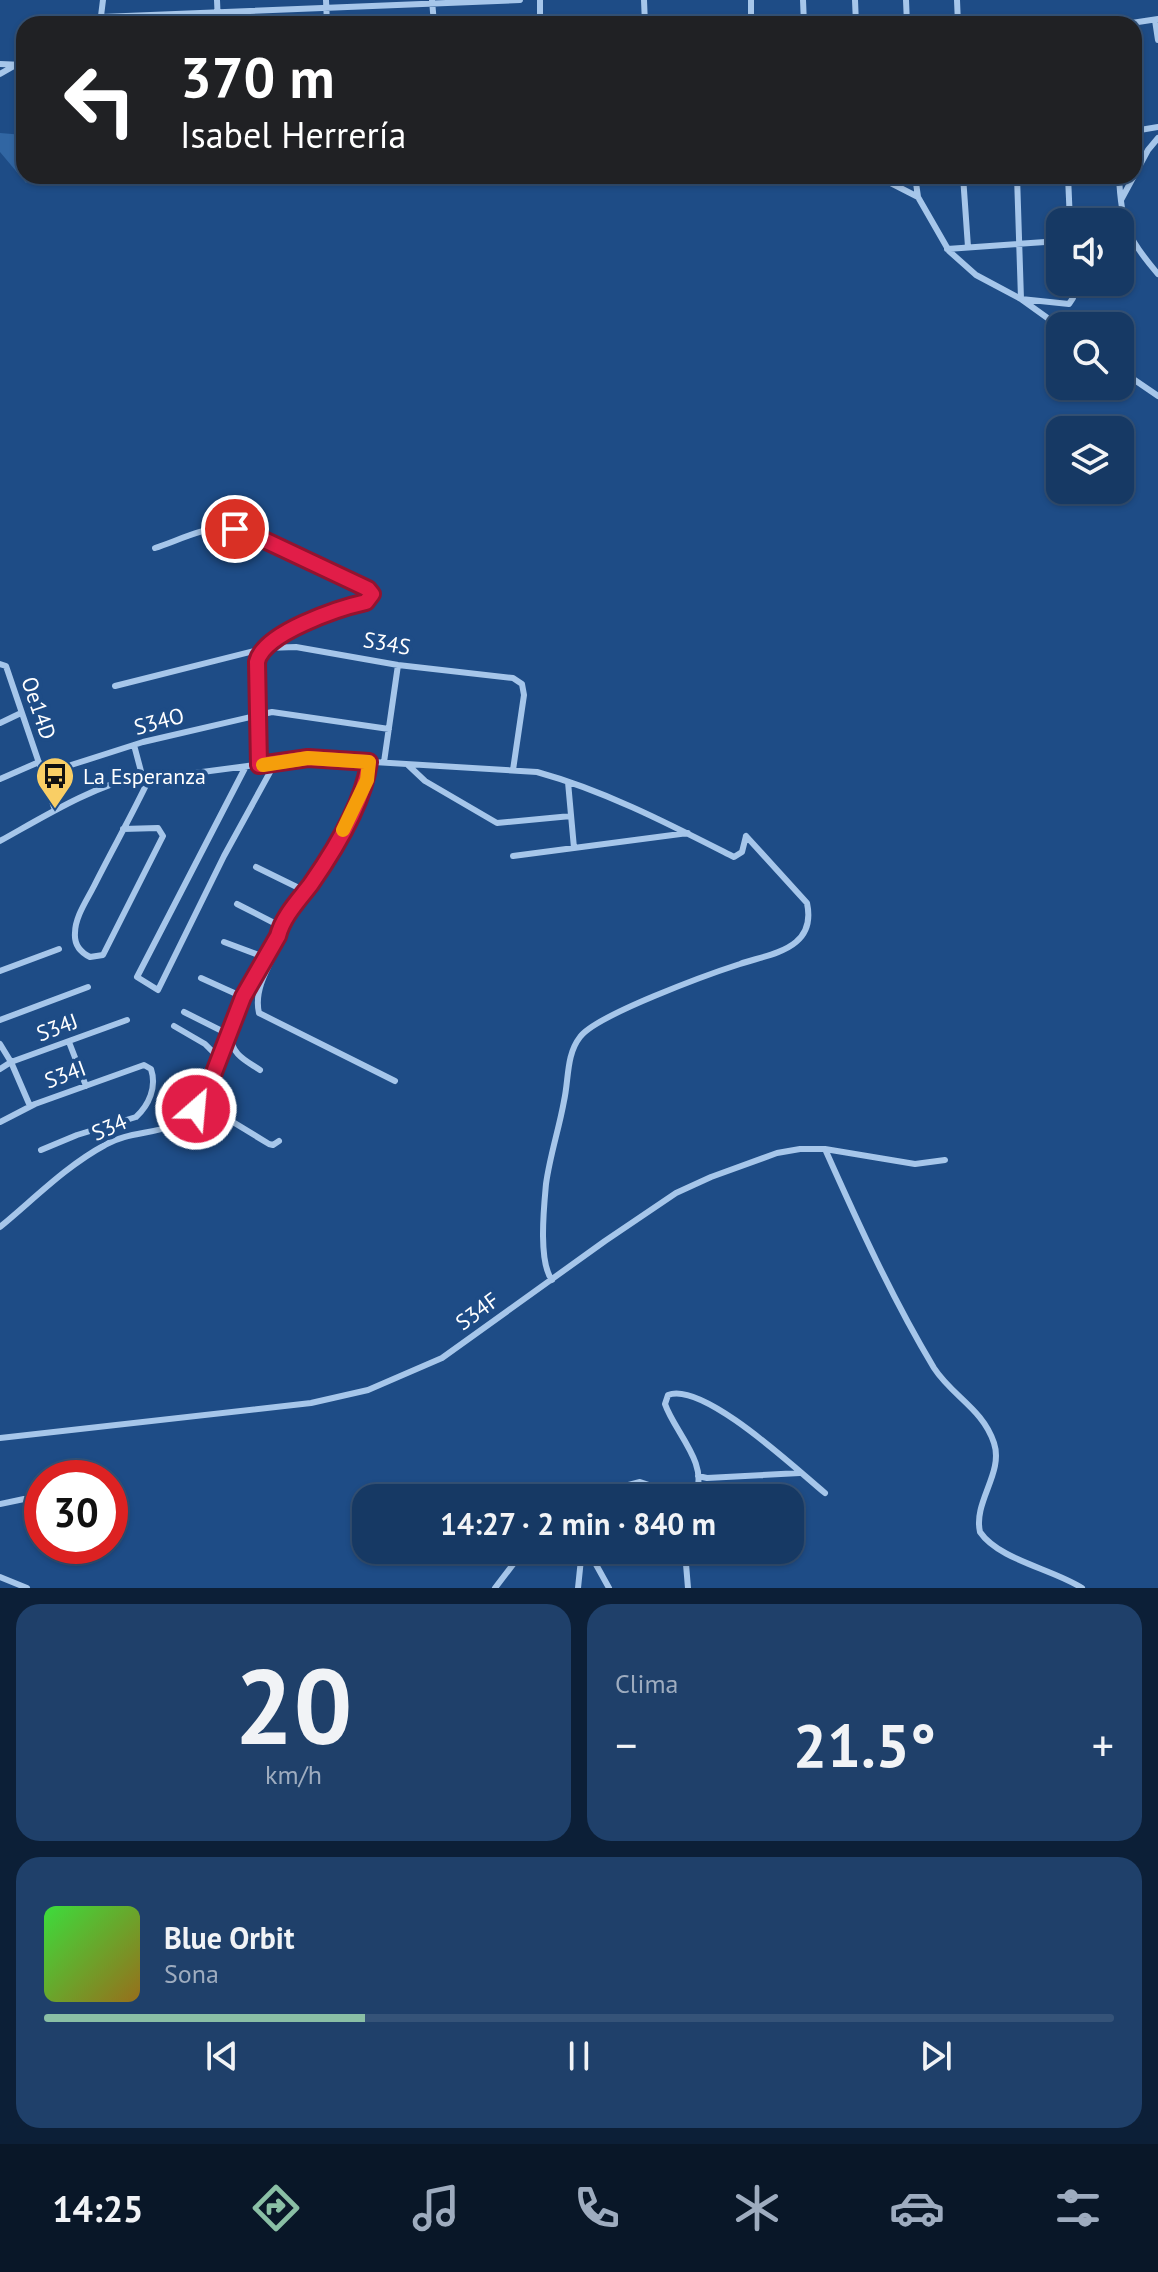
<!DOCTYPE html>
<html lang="es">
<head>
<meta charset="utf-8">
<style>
  body { margin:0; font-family:"PT Sans",sans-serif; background:#1f406a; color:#f1f3f6; height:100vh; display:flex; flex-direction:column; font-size:30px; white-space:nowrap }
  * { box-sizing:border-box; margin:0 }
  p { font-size:26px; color:#9eacbf }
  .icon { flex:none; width:44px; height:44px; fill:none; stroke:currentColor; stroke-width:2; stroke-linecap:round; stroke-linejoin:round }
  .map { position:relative; height:1588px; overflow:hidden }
  .details { display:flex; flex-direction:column; gap:16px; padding:16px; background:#0c1f37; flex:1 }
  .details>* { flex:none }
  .hud { position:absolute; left:16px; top:16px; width:1126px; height:168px; border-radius:24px; box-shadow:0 2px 6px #0004,0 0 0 2px #355378; background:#202124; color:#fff; overflow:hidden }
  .buttons { position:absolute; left:1046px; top:208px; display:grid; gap:16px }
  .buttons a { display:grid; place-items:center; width:88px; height:88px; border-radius:16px; background:#163964; box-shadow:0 2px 6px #0004,0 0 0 2px #355378; font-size:40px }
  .speed { position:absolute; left:24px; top:1460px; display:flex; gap:16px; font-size:40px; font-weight:700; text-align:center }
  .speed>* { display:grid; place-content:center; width:104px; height:104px; border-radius:50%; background:#163964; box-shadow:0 2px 6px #0004,0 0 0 2px #355378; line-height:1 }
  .speed .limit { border:12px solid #d22; background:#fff; color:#111 }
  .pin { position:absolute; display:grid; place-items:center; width:68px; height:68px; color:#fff; margin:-34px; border:4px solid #fff; border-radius:50%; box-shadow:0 2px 8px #0007 }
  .me { position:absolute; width:88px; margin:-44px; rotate:27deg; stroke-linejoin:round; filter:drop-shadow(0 0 6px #0008) }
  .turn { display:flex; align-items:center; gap:28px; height:168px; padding:0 32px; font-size:36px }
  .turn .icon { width:104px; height:104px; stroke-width:2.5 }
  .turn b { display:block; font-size:56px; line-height:68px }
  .big { font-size:60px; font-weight:600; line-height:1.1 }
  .details .tile { flex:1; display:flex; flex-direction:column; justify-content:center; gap:12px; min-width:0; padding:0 28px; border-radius:24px; background:#1f406a }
  .details .dial { align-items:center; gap:0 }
  .dial b { font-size:104px; line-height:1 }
  .song { display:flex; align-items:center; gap:24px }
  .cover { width:96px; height:96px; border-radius:12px; background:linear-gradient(135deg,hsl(120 70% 55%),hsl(40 70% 35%)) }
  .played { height:8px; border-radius:4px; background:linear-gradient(90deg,#8abfa5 30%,#355378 30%) }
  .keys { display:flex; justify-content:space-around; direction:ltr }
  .heat { display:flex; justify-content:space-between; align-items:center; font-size:44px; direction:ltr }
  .details .tiles { flex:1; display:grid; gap:16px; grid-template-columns:1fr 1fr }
  .tile:last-child { grid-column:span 2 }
  .trip { position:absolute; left:352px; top:1484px; width:452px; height:80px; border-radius:24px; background:#163964; box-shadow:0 2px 6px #0004,0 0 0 2px #355378; font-weight:600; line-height:80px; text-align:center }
  .dock { display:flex; height:128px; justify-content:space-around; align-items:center; background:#091728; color:#9eacbf }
  .dock .icon { width:56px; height:56px }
  .dock .current { color:#8abfa5 }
  .dock b { font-size:36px; color:#f1f3f6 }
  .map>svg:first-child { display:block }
  .green { fill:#3166a3 }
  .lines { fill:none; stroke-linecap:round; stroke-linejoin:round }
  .minor { stroke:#a6c6ea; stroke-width:6 }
  .route-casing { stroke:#92132f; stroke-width:20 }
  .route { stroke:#e11d48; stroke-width:14 }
  .slow { stroke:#f59e0b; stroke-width:14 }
  .labels { text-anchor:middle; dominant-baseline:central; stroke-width:8; stroke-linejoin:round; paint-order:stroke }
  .street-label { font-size:22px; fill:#fff; stroke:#1e4c86 }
  .poi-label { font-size:22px; fill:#fff; stroke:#1e4c86; text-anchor:start }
</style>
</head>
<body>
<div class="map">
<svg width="1158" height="1588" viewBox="0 0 1158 1588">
  <rect width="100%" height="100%" fill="#1e4c86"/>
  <!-- green -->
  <path class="green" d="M0 133 24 135V176H32L26 183 0 152Z"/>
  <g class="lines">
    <!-- minor -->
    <path class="minor" d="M217 0 218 24
      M326 0 327 24
      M432 0 434 24
      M540 0V24
      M644 0 645 24
      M751 0V24
      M803 0 804 24
      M855 0 856 24
      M906 0 907 24
      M957 0 958 24
      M101 17 520 0
      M1155 20 1158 40
      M100 24 103 0
      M1125 24 1158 19
      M0 64 24 65
      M0 74 14 66
      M1134 131 1158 127
      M877 176 918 197 949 251 976 275 1021 299 1069 304 1073 298 1072 282
      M915 176 918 197
      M963 176 968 247
      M1017 176 1021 299 1060 327
      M1068 176 1070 222
      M1119 176C1121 224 1127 238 1158 274
      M1121 200 1148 150 1158 138
      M947 249 1060 241
      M1120 370 1158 396
      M155 548C177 541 204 527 226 528 256 529 337 575 368 589L372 594 366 602C339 608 264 632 257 662L259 765
      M0 664 6 666 55 810
      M115 686 266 648 296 647 398 665 513 678 522 684 524 695 513 770
      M0 723 21 713
      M134 745 142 775
      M384 762 398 665
      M71 765 143 742 272 712 389 729
      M408 765 425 781 497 823 571 816
      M245 768 137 977 158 990 224 856 275 763
      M0 779 39 762
      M568 782 574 848
      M123 829 158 828 163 836 103 955 90 957C80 952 74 945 75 933 75 917 87 900 94 886 112 850 132 815 149 779
      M0 841C45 816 91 787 142 775L149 779 308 758 537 772C606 791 671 825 734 857L742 852 746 836
      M513 856 688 833
      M256 867 305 891
      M237 904 280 926
      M278 936 281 941C271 963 253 988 259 1013L395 1081
      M224 942 264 957
      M0 971 59 949
      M201 978 243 997
      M184 1012 230 1035C232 1055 245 1060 260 1070
      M0 1020 88 987
      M174 1026 205 1044 220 1059
      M69 1042 86 1086
      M0 1044 11 1062 30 1106
      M0 1069 11 1062 127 1020
      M200 1102 269 1144 273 1145 279 1141
      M0 1122 35 1104 144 1065 151 1069C157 1087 149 1105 136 1117L77 1135 41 1150
      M825 1149C858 1223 892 1298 934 1368 952 1396 983 1409 994 1443 1004 1473 973 1502 980 1532 999 1560 1053 1569 1082 1588
      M0 1227C34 1199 66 1166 105 1145 134 1128 170 1137 194 1111 216 1087 230 1030 243 999 252 977 265 956 278 936 283 916 300 899 312 882 334 849 364 802 369 762
      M552 1280C538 1262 544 1206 546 1184 550 1155 559 1129 564 1101 569 1079 566 1055 580 1037 596 1015 709 974 740 964 757 958 782 954 796 942 808 932 810 917 807 903L746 836
      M0 1438 311 1403 368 1390 442 1358 605 1241 676 1193 711 1177 777 1153 800 1149H825L915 1164 945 1160
      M698 1476 707 1478 800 1473
      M579 1498 640 1482 682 1496 695 1494C710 1465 674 1431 665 1404L668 1395C703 1381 797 1470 825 1493
      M0 1504 24 1499
      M588 1550 609 1588
      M0 1577 27 1588
      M495 1588 524 1550
      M578 1588 581 1559 585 1550
      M688 1588 686 1564 689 1550"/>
  </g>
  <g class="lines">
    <defs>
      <path id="route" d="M196 1109 213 1075 243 997 278 936C283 916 299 900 311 884 334 851 364 802 369 762L308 758 259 765 257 662C263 633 339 608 366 602L372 594 368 589 260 538 235 529"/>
    </defs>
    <!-- route casing -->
    <use href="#route" class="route-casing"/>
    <!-- route -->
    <use href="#route" class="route"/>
    <!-- slow -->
    <path class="slow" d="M263 765 308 758 369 762 367 780 343 830"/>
  </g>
  <!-- icons -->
  <defs>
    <symbol id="bus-pin" viewBox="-11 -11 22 30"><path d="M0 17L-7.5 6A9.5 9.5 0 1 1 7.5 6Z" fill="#f9ce65" stroke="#1e4c86"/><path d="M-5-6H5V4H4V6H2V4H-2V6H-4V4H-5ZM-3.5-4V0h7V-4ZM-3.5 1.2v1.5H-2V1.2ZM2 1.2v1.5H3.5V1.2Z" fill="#111"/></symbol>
  </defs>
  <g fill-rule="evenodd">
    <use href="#bus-pin" x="33" y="754" width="44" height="60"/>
  </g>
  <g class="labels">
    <!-- street labels -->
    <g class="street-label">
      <text transform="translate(387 643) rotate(10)">S34S</text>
      <text transform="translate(39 708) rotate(71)">Oe14D</text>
      <text transform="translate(159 721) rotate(-15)">S34O</text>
      <text transform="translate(57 1027) rotate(-20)">S34J</text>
      <text transform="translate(65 1074) rotate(-20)">S34I</text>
      <text transform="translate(109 1127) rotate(-23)">S34</text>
      <text transform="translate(477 1311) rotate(-36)">S34F</text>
    </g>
    <!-- poi labels -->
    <g class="poi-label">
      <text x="83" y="776">La Esperanza</text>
    </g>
  </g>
</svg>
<div class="buttons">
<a><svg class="icon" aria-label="sound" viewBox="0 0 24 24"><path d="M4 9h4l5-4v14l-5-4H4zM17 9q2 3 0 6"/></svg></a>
<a><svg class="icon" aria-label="search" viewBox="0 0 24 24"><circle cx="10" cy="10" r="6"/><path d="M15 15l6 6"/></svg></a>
<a><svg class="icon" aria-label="layers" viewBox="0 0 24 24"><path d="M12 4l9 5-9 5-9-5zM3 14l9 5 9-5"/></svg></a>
</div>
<div class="speed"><div class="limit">30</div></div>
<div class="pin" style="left:235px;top:529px;background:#d93025"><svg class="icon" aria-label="arrive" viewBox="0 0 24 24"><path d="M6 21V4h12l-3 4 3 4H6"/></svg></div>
<svg class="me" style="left:196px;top:1109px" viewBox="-20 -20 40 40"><circle r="17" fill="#e11d48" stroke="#fff" stroke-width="3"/><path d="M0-11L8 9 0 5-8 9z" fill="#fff"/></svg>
<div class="trip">14:27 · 2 min · 840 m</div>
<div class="hud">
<div class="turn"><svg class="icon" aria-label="left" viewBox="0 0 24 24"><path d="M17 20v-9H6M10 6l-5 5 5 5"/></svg><div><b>370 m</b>Isabel Herrería</div></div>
</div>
</div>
<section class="details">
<div class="tiles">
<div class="tile dial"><b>20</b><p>km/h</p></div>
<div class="tile"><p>Clima</p>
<div class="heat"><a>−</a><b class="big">21.5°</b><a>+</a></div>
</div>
<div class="tile">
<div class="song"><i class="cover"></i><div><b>Blue Orbit</b><p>Sona</p></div></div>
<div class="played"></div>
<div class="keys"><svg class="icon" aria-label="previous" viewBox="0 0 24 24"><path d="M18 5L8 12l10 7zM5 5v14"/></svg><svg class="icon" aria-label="pause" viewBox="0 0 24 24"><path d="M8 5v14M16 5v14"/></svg><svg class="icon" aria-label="next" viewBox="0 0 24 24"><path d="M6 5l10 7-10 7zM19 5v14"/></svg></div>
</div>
</div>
</section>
<nav class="dock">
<b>14:25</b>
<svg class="icon current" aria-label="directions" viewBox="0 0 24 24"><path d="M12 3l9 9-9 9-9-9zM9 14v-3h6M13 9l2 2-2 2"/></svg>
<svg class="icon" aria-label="music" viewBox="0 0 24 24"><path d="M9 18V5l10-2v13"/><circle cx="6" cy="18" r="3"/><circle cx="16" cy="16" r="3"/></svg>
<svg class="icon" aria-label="phone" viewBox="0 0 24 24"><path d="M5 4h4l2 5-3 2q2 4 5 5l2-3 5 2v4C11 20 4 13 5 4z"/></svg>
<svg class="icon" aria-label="climate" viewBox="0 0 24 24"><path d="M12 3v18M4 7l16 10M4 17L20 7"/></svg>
<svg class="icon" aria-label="car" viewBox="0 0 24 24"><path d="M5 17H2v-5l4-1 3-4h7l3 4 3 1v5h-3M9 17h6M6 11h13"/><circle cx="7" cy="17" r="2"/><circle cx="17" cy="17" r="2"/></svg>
<svg class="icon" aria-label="filters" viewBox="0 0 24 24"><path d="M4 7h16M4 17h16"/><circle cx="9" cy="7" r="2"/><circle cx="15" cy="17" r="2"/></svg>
</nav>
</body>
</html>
